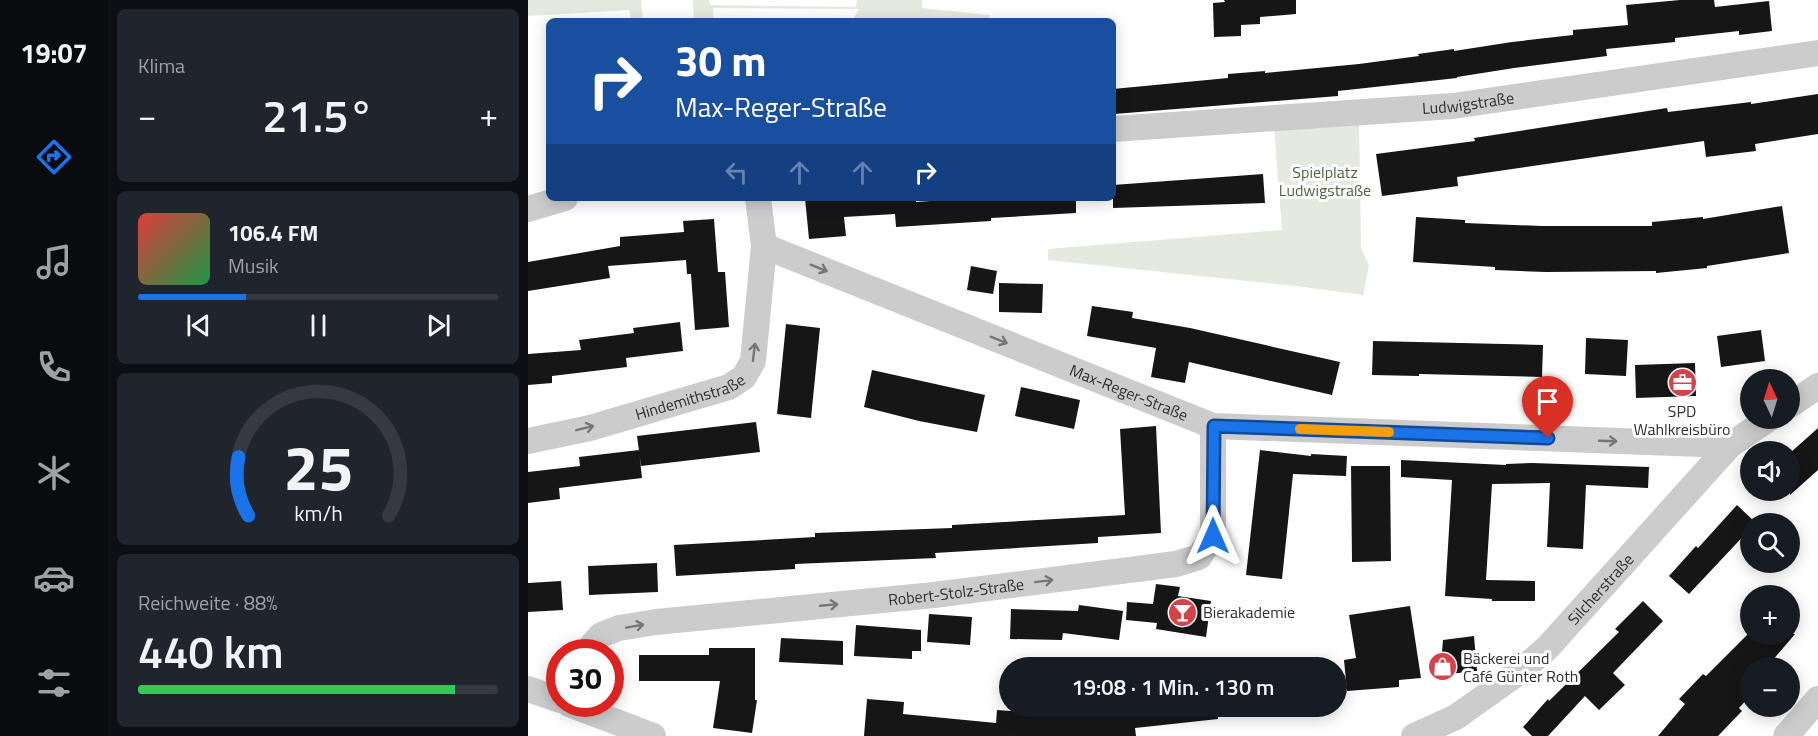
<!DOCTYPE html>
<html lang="de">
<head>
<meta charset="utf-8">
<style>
  body { margin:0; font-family:"Titillium Web",sans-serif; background:#20242c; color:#f1f3f6; height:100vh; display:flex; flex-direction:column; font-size:22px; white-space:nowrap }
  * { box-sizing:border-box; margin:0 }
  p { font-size:20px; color:#9ea1a6 }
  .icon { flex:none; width:33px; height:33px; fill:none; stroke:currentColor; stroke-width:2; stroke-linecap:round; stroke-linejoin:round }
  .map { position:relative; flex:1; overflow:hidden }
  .panel { display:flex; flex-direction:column; gap:9px; padding:9px; background:#0d0f14; width:420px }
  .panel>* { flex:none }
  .top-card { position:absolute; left:18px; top:18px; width:570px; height:183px; border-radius:9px; box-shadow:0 3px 15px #0003; background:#1a4fa0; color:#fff; overflow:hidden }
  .needle { width:39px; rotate:356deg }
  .tools { position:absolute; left:1212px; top:369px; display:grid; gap:12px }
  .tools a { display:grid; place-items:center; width:60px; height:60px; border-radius:50%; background:#171b24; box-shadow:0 3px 15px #0003; font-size:30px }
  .speed { position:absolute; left:18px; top:639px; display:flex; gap:12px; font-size:30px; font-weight:700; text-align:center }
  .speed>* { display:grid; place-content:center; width:78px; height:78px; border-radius:50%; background:#171b24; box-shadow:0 3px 15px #0003; line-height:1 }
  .speed .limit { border:9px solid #d22; background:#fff; color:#111 }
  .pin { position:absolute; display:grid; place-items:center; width:51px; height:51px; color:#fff; margin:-62px -26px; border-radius:50% 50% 50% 0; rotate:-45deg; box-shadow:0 0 6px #0007 }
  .pin .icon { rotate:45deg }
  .me { position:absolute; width:66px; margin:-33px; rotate:0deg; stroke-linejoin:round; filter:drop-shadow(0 0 4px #0008) }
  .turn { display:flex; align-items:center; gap:21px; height:126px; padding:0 30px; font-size:27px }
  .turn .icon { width:78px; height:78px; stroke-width:2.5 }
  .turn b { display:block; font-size:42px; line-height:51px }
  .lanes { display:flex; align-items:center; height:57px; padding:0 30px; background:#0003; justify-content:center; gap:30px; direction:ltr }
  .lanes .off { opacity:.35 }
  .big { font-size:45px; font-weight:600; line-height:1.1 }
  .panel .widget { flex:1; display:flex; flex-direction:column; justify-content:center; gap:9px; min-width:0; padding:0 21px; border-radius:9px; background:#20242c }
  .panel .dial { align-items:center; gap:0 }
  .dial svg { height:156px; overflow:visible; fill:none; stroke:#363941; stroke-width:7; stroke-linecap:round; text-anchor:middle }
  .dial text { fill:#f1f3f6; stroke:none }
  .song { display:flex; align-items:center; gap:18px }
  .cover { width:72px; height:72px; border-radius:9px; background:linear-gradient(135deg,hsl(0 70% 55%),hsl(140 70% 35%)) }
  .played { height:6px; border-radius:3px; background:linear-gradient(90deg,#1a73e8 30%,#363941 30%) }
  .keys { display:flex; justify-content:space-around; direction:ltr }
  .heat { display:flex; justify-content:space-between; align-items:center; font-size:33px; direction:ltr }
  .charge { height:9px; border-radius:4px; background:linear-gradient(90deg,#34c759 88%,#363941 0) }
  .trip { position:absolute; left:471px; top:657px; width:348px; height:60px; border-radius:30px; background:#171b24; box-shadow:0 3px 15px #0003; font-weight:600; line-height:60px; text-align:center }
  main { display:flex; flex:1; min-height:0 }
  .tabs { display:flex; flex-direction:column; width:108px; justify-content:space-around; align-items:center; background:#090b0e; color:#9ea1a6 }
  .tabs .icon { width:42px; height:42px }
  .tabs .on { color:#1a73e8 }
  .tabs b { font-size:27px; color:#f1f3f6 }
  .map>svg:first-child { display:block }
  .green { fill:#e4eade }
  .building { fill:#161616 }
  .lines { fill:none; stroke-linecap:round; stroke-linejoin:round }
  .street { stroke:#ccc; stroke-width:26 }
  .oneway { stroke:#767676 }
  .route-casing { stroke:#114b97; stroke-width:15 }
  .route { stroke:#1a73e8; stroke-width:10 }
  .slow { stroke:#f59e0b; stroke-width:10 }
  .labels { text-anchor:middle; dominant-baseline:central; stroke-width:6; stroke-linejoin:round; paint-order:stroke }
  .street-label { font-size:16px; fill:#2f2f2f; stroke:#fff }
  .park-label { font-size:16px; fill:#516641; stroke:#fff }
  .poi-label { font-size:16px; fill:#2f2f2f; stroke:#fff; text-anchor:start }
</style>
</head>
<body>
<main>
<nav class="tabs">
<b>19:07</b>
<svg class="icon on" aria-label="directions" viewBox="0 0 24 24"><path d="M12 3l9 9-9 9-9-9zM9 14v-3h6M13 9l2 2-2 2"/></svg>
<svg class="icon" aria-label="music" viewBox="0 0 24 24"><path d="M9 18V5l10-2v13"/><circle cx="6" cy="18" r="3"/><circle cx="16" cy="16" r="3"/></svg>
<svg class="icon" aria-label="phone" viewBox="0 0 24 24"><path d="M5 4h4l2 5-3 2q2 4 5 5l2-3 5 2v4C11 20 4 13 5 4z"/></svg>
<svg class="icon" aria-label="climate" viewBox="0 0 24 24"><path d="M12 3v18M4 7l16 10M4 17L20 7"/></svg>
<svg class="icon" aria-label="car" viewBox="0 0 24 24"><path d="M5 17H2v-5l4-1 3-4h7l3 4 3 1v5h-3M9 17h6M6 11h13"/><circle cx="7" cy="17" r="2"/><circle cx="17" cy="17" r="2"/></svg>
<svg class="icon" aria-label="filters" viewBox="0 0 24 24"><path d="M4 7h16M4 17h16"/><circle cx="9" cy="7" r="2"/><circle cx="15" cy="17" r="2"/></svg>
</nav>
<section class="panel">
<div class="widget"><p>Klima</p>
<div class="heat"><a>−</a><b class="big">21.5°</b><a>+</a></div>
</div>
<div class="widget">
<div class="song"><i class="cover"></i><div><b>106.4 FM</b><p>Musik</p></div></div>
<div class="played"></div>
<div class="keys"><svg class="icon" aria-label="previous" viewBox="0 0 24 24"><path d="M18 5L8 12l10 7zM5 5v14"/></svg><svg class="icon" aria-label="pause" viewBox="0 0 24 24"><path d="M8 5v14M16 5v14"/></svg><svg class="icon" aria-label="next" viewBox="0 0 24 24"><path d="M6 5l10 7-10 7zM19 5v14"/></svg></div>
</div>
<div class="widget dial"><svg viewBox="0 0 100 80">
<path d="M14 69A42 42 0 1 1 86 69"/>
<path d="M14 69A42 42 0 0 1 9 39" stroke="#1a73e8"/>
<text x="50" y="56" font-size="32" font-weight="700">25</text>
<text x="50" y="72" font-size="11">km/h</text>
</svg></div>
<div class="widget"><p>Reichweite · 88%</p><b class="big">440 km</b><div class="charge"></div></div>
</section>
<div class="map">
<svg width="1290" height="736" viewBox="0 0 1290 736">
  <rect width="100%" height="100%" fill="#fff"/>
  <!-- green -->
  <path class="green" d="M0 0H113L115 21H103L101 10 0 16Z
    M165 0H181L182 5 328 7 329 0H394V8L461 15 462 21H324L331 9 185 8 186 21H166Z
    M831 119 833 248 841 266 835 295 768 286 520 260V249L754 230 746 127Z"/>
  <!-- building -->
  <path class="building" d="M696 0H768V14L732 17V24L713 25V36L686 37 685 3 697 2Z
    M1152 0H1186L1187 7 1241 1 1244 31 1211 35V31L1147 38V42L1078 49 1079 56 986 68 929 77V78L810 91V96L586 114 585 89 700 78V74L737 71V73L831 64 891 56 890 54 926 49V51L984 42 1045 35V30L1100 25 1098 5Z
    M1290 94V134L1227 144 1228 151 1178 157 1176 141 929 177 930 186 854 196 848 154 947 141 946 138 1139 108 1140 112 1223 102V104Z
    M735 174 737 203 585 208V185Z
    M277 198H388V202L446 198H548V213L463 218V221L368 227 367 214 316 217 318 236 281 239Z
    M1254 206 1261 253 1179 266V268L1128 273V271L1018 272 967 270V267L885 262 888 217 937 220V223L1014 226H1124V222L1175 217V219Z
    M186 219 190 272H197L201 327 167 330 163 274H159L158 260 80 266 82 278 0 291V262L92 246V237L156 232 155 221Z
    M443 266 469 271 465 294 439 290Z
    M471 283 515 284 514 313 471 312Z
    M564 306 605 312 604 318 662 328 812 362 804 395 661 362 657 383 623 377 628 348 559 336Z
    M152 322 155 351 98 358 99 367 24 376V383L0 385V354L53 350 51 340 106 333 105 328Z
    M258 324 292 328 283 418 249 414Z
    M1233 330 1237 361 1193 367 1189 336Z
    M1058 338 1100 340 1098 376 1057 374Z
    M845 341 1015 345 1014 377 891 374V376L844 375Z
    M1167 363 1168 396 1108 398 1107 365Z
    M344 370 457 395 449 432 391 421 336 407Z
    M493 387 552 400 546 429 487 416Z
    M228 422 232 452 113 466 109 436Z
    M628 426 633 533 570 537V543L407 553 408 558 267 564V569L148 576 146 545 287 537V533L424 528V525L597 515 592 429Z
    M1290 428V470L1262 495V453Z
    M111 450 114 478 31 488 32 499 0 503V472L52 466 51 457Z
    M732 450 783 456V454L819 456 818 476 765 474 754 579 718 575Z
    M873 460 978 465V464L1004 463 1121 467 1120 488 1058 485 1055 549 1019 547 1022 483 964 484 958 580 1007 581V601H964V599L917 596 924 480 873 477Z
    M823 466H862L863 561 824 562Z
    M1209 505 1228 523 1222 524V529L1161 594 1141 576 1168 546 1170 548Z
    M129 563 130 592 61 595 60 566Z
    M33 581 35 610 0 612V583Z
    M628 584 652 587 650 596 683 601 678 637 628 629 629 623 598 620 599 602 625 604Z
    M1115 601 1135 621 1085 673 1097 685 1071 710 1057 696 1020 736H1004L995 727 1020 699 1021 701 1091 632 1087 629Z
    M551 605 595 611 591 640 535 633 534 640 482 639 483 609 550 611Z
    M882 606 893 678 871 680V687L819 691 816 660 828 658 821 615Z
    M401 614 444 617 442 645 399 642Z
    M328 625 393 630V651H384V659L326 656Z
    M1220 634H1267L1238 668H1222V696L1211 708 1214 711 1190 736H1130L1157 704 1151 699 1175 674 1178 676Z
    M946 636 949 671 912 675 915 640Z
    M253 638 315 641V665L251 662Z
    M181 648H227V700H229L224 733 185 728 192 681H111V655H181Z
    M339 699 376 702 375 714 468 723 469 710 529 714V706H690V719L607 728 608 736H336Z"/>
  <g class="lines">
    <!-- street -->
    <g class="street">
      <path id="s1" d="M585 129 925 106 1290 53"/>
      <path d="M0 209 37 198"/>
      <path id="s2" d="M236 246 685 426 1202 445"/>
      <path d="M1262 405 1290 386"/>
      <path id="s3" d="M0 441 62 428 201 387 216 377 225 361 236 246 230 198"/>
      <path id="s4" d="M58 652 73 635 91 628 128 622 406 595 648 564 671 557 685 536V426"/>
      <path d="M0 689 32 700"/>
      <path d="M41 704 125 736"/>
      <path id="s5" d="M886 736 928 717 994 670 1020 647 1202 445 1242 418"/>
      <path d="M1258 736 1290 699"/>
    </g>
  </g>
  <!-- one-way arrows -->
  <defs><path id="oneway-shaft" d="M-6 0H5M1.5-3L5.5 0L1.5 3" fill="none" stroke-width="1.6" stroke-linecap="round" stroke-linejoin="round" transform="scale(1.5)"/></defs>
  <g class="oneway">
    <use href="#oneway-shaft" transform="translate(291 268) rotate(22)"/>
    <use href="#oneway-shaft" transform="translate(471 340) rotate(22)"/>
    <use href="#oneway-shaft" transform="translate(226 352) rotate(-83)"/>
    <use href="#oneway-shaft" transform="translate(57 428) rotate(-14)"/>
    <use href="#oneway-shaft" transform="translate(1080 441) rotate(2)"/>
    <use href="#oneway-shaft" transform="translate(516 581) rotate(-7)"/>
    <use href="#oneway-shaft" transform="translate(301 605) rotate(-5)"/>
    <use href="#oneway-shaft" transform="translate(107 626) rotate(-10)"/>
  </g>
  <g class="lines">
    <defs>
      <path id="route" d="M685 536 686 426 1020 438"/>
    </defs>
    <!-- route casing -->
    <use href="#route" class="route-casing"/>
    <!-- route -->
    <use href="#route" class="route"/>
    <!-- slow -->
    <path class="slow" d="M772 429 861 432"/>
  </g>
  <!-- icons -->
  <defs>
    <symbol id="office-disc" viewBox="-11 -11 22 22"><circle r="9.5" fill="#d2444a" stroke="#fff"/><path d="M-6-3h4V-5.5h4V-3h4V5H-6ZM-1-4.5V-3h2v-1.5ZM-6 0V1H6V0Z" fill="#fff"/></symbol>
    <symbol id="bar-disc" viewBox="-11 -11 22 22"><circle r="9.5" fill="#d2444a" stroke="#fff"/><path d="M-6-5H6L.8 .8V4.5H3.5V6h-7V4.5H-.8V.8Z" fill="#fff"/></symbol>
    <symbol id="shop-disc" viewBox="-11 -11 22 22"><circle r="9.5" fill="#d2444a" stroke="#fff"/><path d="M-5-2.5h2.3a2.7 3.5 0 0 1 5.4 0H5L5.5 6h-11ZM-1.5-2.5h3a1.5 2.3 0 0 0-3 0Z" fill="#fff"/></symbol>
  </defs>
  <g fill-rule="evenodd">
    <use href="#office-disc" x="1138" y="366" width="33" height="33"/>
    <use href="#bar-disc" x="638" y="596" width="33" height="33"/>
    <use href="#shop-disc" x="898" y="650" width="33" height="33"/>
  </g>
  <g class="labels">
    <!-- street labels -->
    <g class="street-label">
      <text stroke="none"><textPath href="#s1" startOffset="356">Ludwigstraße</textPath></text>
      <text stroke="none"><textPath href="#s2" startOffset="393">Max-Reger-Straße</textPath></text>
      <text stroke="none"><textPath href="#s3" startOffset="168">Hindemithstraße</textPath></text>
      <text stroke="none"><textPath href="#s5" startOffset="240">Silcherstraße</textPath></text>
      <text stroke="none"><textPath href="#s4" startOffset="381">Robert-Stolz-Straße</textPath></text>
    </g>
    <!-- park labels -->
    <g class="park-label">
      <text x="797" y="172">Spielplatz<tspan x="797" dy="18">Ludwigstraße</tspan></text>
    </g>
    <!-- poi labels -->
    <g class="poi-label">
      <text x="1154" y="411" text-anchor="middle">SPD<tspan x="1154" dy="18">Wahlkreisbüro</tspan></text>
      <text x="675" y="612">Bierakademie</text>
      <text x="935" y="658">Bäckerei und<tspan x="935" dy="18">Café Günter Roth</tspan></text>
    </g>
  </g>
</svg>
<div class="tools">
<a><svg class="needle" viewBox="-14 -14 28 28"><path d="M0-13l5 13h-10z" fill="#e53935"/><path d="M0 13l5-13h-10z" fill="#9ea1a6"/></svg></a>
<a><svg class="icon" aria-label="sound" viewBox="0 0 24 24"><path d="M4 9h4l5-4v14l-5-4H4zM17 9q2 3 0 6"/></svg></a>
<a><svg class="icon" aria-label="search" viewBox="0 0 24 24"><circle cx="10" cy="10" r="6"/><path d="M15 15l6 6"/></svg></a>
<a>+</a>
<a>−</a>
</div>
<div class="speed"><div class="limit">30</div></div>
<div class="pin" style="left:1020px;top:438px;background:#d93025"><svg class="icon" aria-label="arrive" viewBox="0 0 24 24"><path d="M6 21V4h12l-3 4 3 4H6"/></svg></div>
<svg class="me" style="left:685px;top:536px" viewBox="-20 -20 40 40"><path d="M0-17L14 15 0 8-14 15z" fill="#1a73e8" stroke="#fff" stroke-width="4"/></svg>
<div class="trip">19:08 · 1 Min. · 130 m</div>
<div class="top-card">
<div class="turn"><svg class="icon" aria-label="right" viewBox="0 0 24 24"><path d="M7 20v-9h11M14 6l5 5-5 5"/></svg><div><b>30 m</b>Max-Reger-Straße</div></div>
<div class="lanes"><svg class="icon off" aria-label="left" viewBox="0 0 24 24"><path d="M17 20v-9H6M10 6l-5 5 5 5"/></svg><svg class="icon off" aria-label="ahead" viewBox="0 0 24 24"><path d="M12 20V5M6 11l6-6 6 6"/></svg><svg class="icon off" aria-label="ahead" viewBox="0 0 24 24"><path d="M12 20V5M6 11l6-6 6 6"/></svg><svg class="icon" aria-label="right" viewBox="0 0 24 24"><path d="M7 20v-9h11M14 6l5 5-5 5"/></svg></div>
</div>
</div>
</main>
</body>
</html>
